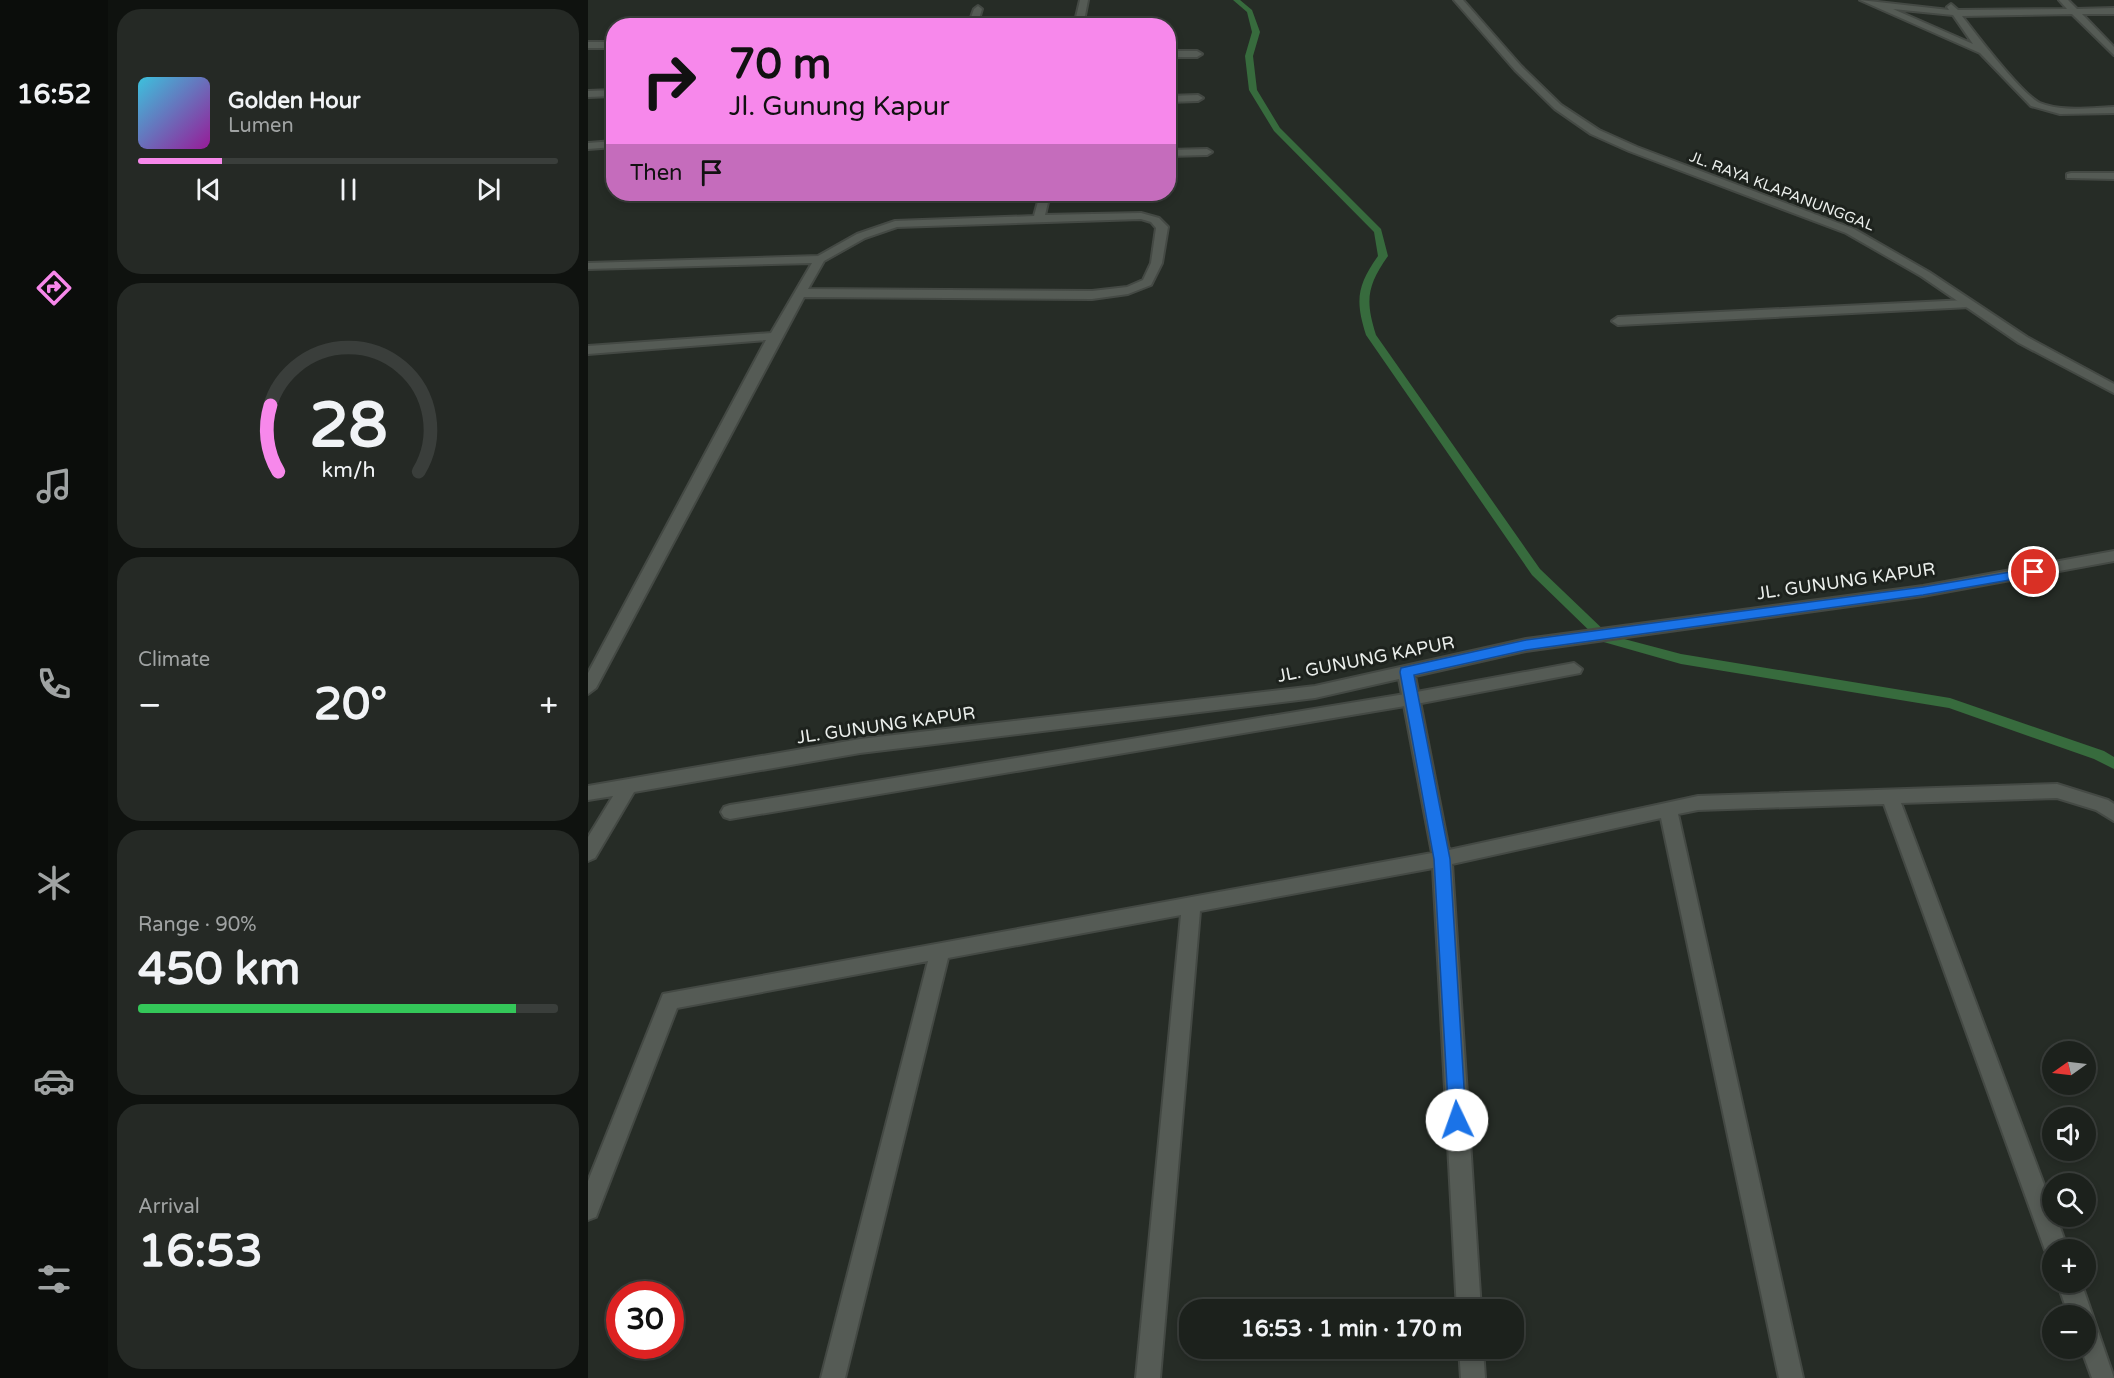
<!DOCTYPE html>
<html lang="en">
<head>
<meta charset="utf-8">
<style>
  body { margin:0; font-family:"Varela Round",sans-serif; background:#252925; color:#f1f3f6; height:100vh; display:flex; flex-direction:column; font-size:22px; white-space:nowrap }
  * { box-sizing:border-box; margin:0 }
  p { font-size:20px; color:#a0a3a3 }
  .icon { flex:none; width:33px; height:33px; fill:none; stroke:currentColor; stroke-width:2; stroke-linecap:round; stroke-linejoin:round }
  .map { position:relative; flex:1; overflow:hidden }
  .details { display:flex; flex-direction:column; gap:9px; padding:9px; background:#0f120f; width:480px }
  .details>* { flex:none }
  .guide { position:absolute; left:18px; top:18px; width:570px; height:183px; border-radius:24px; box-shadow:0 3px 9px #0003,0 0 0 2px #3a3e3b; background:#f788eb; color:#111; overflow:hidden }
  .needle { width:39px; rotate:256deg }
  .fabs { position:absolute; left:1454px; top:1041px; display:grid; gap:12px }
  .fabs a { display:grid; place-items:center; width:54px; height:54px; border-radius:50%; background:#1c211c; box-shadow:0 3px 9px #0003,0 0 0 2px #3a3e3b; font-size:30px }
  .speed { position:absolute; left:18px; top:1281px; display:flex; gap:12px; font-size:30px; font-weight:700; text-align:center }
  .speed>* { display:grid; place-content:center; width:78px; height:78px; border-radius:50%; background:#1c211c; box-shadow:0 3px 9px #0003,0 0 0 2px #3a3e3b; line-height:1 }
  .speed .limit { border:9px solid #d22; background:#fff; color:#111 }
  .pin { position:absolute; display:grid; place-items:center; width:51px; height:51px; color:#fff; margin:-26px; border:3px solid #fff; border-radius:50%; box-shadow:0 2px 6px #0007 }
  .me { position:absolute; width:66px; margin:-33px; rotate:357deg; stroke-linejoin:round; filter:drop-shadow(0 0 4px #0008) }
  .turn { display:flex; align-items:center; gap:21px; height:126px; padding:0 24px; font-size:27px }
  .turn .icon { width:78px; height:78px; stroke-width:2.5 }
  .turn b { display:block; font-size:42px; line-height:51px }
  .then { display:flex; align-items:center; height:57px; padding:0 24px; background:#0003; gap:12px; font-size:22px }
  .big { font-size:45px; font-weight:700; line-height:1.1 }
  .details .card { flex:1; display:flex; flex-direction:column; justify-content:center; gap:9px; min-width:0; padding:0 21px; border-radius:24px; background:#252925 }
  .details .dial { align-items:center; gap:0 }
  .dial svg { height:156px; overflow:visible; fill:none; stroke:#3a3e3b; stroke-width:7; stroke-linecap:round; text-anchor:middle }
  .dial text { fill:#f1f3f6; stroke:none }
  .song { display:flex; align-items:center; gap:18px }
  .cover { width:72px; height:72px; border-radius:9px; background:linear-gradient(135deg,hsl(190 70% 55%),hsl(300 70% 35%)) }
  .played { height:6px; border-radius:3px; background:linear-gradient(90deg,#f788eb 20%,#3a3e3b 20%) }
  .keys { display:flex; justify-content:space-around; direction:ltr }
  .heat { display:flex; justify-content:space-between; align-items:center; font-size:33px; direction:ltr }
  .charge { height:9px; border-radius:4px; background:linear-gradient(90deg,#34c759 90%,#3a3e3b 0) }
  .trip { position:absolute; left:591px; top:1299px; width:345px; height:60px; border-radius:24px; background:#1c211c; box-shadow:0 3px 9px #0003,0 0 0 2px #3a3e3b; font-weight:700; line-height:60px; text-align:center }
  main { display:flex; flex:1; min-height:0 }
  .tabs { display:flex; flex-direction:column; width:108px; justify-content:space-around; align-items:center; background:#0b0d0b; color:#a0a3a3 }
  .tabs .icon { width:42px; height:42px }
  .tabs .current { color:#f788eb }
  .tabs b { font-size:27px; color:#f1f3f6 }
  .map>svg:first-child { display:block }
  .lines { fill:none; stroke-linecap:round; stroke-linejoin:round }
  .stream { fill:#376b3d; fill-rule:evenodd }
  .service-casing { stroke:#444944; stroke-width:4 }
  .minor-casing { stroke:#444944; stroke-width:4 }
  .tertiary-casing { stroke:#444944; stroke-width:4 }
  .service { fill:#555b55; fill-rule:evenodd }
  .minor { fill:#555b55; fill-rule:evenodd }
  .tertiary { fill:#555b55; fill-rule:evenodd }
  .route { fill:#1a73e8; stroke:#114b97; stroke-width:1.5 }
  .labels { text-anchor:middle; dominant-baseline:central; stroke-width:6; stroke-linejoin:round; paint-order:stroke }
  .far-street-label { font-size:15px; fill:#ebefec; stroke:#1d221d }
  .street-label { font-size:18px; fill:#ebefec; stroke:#1d221d }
</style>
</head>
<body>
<main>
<nav class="tabs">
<b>16:52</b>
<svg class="icon current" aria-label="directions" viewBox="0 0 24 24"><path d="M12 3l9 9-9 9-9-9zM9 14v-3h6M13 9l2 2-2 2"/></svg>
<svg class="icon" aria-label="music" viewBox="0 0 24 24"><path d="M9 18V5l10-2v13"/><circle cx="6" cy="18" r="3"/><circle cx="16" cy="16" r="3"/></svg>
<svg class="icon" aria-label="phone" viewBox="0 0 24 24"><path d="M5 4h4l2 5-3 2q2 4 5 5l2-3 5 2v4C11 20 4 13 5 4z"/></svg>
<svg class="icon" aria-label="climate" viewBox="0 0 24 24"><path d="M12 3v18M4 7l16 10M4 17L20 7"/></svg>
<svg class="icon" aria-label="car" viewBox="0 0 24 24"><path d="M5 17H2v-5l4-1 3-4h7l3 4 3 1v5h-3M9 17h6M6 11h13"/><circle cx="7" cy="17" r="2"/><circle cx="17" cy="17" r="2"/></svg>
<svg class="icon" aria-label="filters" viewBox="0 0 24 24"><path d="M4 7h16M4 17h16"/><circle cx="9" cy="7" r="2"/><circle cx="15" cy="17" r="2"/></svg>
</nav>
<section class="details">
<div class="card">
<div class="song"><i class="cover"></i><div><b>Golden Hour</b><p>Lumen</p></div></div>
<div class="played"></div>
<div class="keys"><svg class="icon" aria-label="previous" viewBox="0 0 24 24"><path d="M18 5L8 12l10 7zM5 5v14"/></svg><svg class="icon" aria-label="pause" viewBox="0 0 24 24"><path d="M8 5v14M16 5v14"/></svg><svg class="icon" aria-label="next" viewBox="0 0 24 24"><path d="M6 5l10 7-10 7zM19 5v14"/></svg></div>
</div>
<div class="card dial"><svg viewBox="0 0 100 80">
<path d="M14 69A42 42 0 1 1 86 69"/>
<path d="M14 69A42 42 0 0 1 10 35" stroke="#f788eb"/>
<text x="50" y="56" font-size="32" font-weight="700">28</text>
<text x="50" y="72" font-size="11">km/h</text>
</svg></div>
<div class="card"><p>Climate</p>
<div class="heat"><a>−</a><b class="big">20°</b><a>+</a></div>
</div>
<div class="card"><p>Range · 90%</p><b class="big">450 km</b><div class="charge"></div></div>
<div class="card"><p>Arrival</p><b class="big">16:53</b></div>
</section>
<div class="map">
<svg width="1526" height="1378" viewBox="0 0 1526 1378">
  <rect width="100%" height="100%" fill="#262c26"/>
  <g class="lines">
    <!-- stream -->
    <path class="stream" d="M645 0H652L664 10 672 32 665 56 669 90 692 128 793 229 800 256C779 286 777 300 788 335L952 569 1021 635 1093 654 1362 698 1516 751 1526 757V769L1506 759 1361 708 1093 664 1012 641 944 575 778 335C767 300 769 286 790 256L786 232 686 131 661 90 657 56 664 32 659 12Z"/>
    <defs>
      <path id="service" d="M986 663 994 669 992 673 823 705 142 819 136 817 133 812 136 807 142 805 823 693Z"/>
      <path id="minor" d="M492 0H500L495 26H486Z
        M1272 0 1361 10 1359 7 1363 4 1370 10 1479 9 1471 0H1480L1489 9 1526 8V14H1494L1526 47V55L1484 14 1374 16C1387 33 1434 95 1452 103 1474 112 1502 108 1526 107V113L1472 114 1443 106 1392 53ZM1305 9 1365 15 1385 44Z
        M390 6 394 9 389 26H380L386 9Z
        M0 42H26V48H0Z
        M580 51H609L614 54 609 57H580Z
        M26 90V96L0 97V91Z
        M580 96 610 95 615 98 610 101 580 102Z
        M26 141V147L0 149V143Z
        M580 150 619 149 624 152 619 155 580 156Z
        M1483 173H1526V179L1479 178V174Z
        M452 194H462L457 215 553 213 571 218 580 227 574 263 563 285 540 294 504 299 216 297 8 688 0 694V673L178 340 0 354V346L183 333 224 263 0 269V263L230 256 269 234 307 221 446 216ZM553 219 563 222 568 228 563 263 555 280 539 287 504 291 220 289 236 261 277 238 309 227Z
        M1378 300 1382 301V307L1030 325 1024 321 1030 317Z
        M1526 551V561L1335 596 938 651 827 676 861 850 1110 796 1469 784 1520 800 1526 804V821L1508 810 1469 798 1313 803 1464 1206V1216H1468L1480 1250H1464V1259L1457 1250 1296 804 1110 810 1090 814 1215 1378H1191L1073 818 864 864 893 1310H869L845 868 612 911 572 1378H548L593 915 360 958 257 1378H233L340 961 89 1008 8 1217 0 1220V1181L75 994 844 853 811 679 727 698 272 753 46 792 7 858 0 861V837L25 796 0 800V786L272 739 727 686 938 639 1335 586Z
        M1469 1282H1493L1526 1378H1504L1493 1348H1497V1316H1481Z
        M871 1348H895L897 1378H873Z"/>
      <path id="tertiary" d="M866 0H875L933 66 973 105 1011 130 1049 147 1266 229 1341 272 1439 337 1526 384V393L1431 343 1333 276 1258 233 1041 151 1003 134 967 109 927 70Z"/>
    </defs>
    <!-- service casing -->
    <use href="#service" class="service-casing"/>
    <!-- minor casing -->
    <use href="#minor" class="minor-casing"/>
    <!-- tertiary casing -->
    <use href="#tertiary" class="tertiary-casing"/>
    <!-- service -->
    <use href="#service" class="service"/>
    <!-- minor -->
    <use href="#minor" class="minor"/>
    <!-- tertiary -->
    <use href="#tertiary" class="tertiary"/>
  </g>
  <!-- route -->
  <path class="route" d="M1446 568 1450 569V575L1335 595 938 650 826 675 862 859 878 1120 876 1126 869 1128 863 1126 861 1120 846 859 812 672 813 668 938 640 1335 587Z"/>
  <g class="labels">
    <!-- far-street labels -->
    <g class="far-street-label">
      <text transform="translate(1194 191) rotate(21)">JL. RAYA KLAPANUNGGAL</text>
    </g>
    <!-- street labels -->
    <g class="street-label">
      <text transform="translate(1258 581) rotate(-8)">JL. GUNUNG KAPUR</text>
      <text transform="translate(778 659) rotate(-11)">JL. GUNUNG KAPUR</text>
      <text transform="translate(298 725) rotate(-8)">JL. GUNUNG KAPUR</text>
    </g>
  </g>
</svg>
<div class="fabs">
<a><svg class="needle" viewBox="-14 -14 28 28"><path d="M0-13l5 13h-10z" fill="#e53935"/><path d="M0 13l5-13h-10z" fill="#a0a3a3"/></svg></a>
<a><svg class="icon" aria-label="sound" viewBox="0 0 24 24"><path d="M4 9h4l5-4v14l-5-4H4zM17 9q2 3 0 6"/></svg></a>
<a><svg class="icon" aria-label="search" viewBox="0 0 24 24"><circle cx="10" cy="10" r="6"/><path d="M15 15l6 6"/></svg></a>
<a>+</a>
<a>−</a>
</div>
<div class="speed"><div class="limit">30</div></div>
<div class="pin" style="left:1446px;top:572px;background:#d93025"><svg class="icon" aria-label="arrive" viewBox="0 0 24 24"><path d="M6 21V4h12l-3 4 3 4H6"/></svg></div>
<svg class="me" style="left:869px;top:1120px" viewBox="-20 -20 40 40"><circle r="19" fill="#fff"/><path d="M0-13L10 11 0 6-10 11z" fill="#1a73e8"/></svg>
<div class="trip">16:53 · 1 min · 170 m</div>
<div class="guide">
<div class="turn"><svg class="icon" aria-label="right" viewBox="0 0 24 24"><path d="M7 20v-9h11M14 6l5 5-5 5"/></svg><div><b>70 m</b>Jl. Gunung Kapur</div></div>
<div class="then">Then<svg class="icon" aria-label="arrive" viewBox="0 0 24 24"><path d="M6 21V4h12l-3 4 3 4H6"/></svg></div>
</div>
</div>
</main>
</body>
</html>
